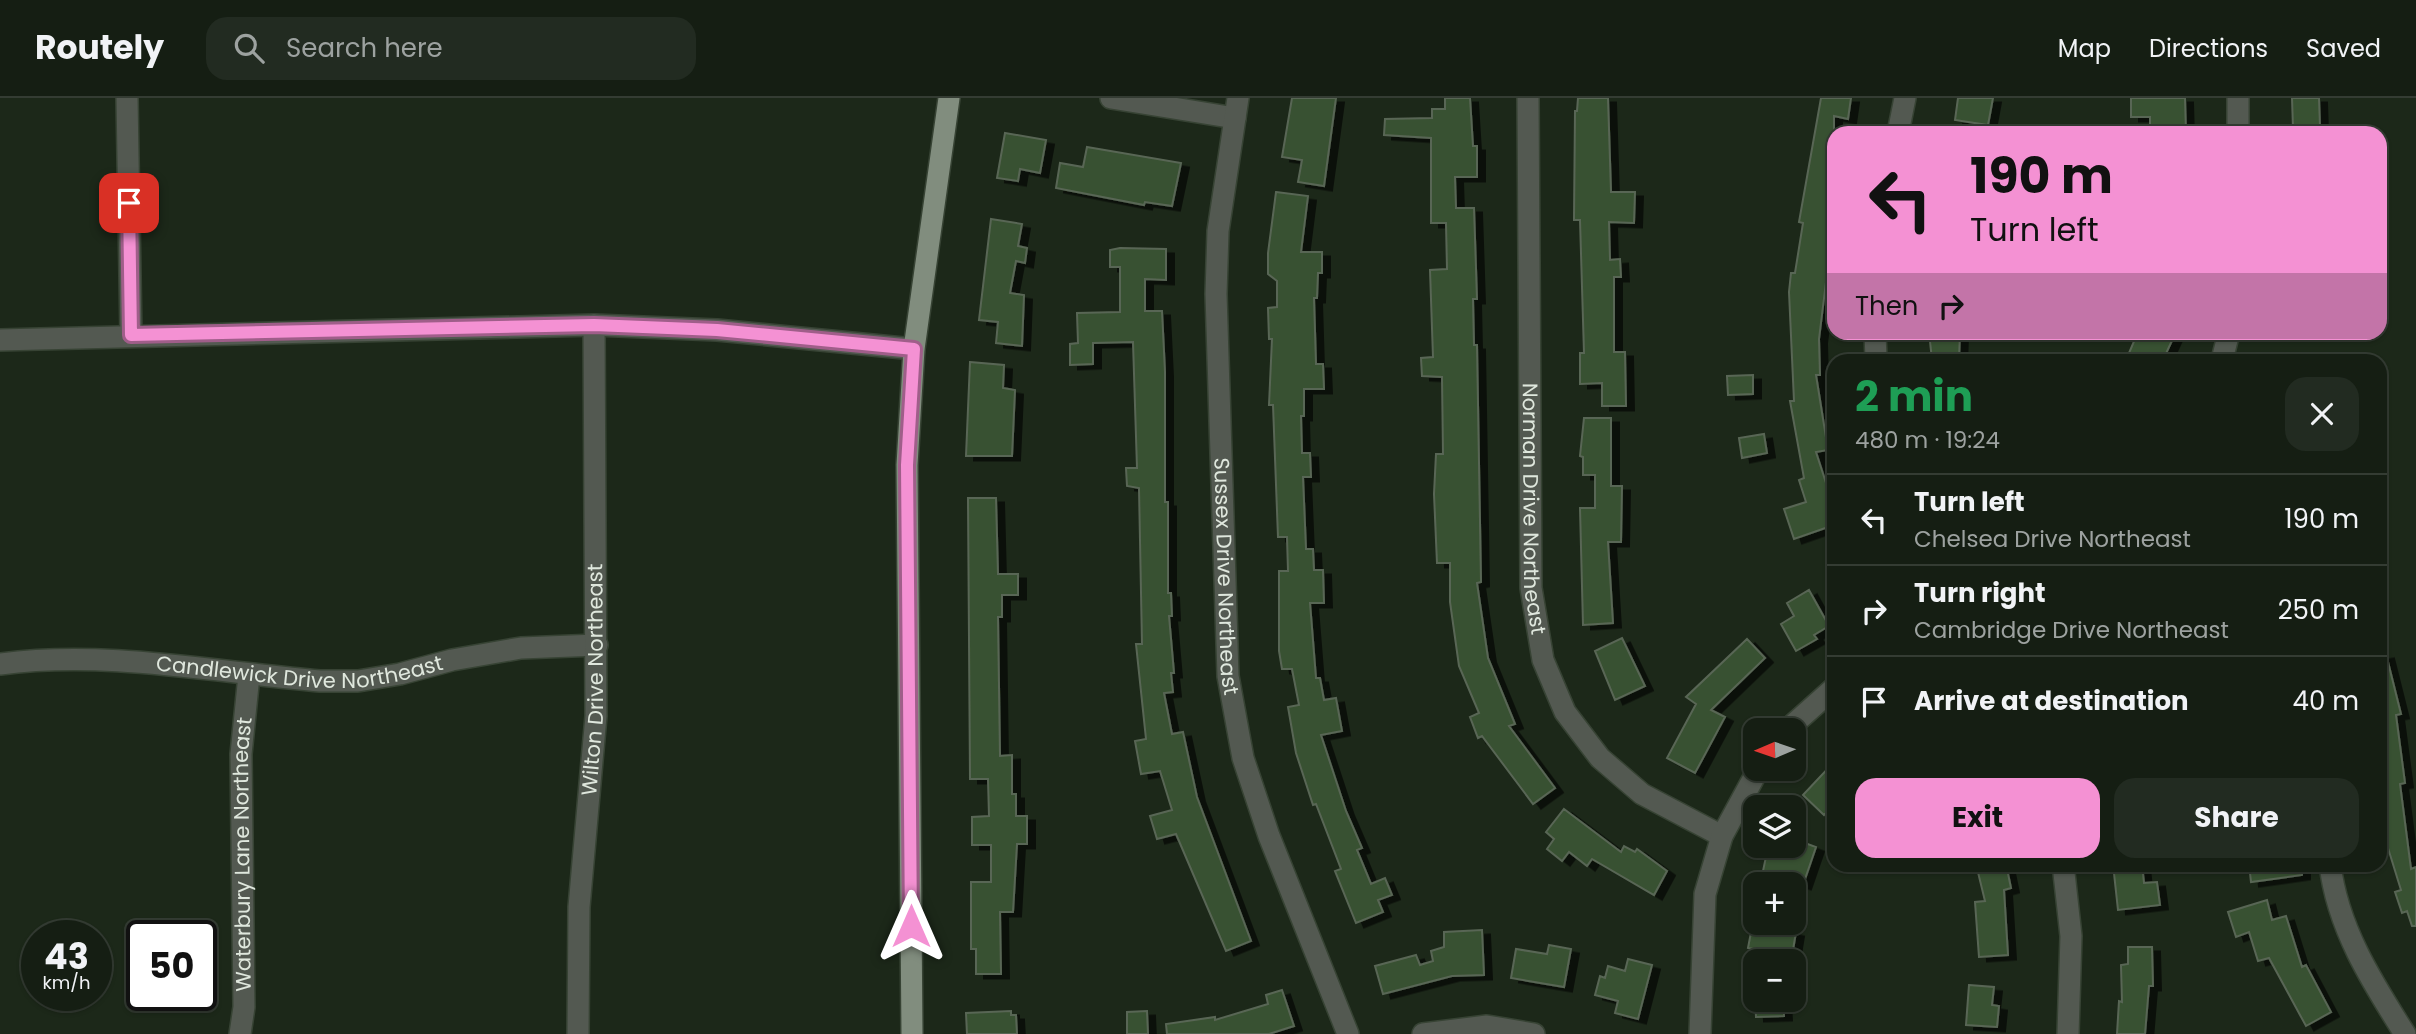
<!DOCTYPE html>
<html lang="en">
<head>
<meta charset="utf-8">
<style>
  body { margin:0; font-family:Poppins,sans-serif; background:#222b21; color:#f1f3f6; height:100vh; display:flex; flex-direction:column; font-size:26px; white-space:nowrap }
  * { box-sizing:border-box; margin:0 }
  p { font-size:23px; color:#9da2a0 }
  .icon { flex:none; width:38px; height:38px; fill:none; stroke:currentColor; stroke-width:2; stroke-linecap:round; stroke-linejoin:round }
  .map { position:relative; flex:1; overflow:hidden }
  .drawer { position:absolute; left:1827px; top:256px; width:560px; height:518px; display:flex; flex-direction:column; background:#151e13; border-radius:21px; box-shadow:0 2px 5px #0004,0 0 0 2px #343c33 }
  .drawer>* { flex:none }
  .guide { position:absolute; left:1827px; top:28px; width:560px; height:214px; border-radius:21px; box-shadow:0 2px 5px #0004,0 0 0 2px #343c33; background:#f491d3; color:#111; overflow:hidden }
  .needle { width:46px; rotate:268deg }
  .controls { position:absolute; left:1743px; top:620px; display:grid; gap:14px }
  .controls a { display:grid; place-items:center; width:63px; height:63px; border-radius:14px; background:#151e13; box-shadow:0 2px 5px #0004,0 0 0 2px #343c33; font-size:35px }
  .speed { position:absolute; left:21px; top:822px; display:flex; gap:14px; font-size:35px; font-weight:700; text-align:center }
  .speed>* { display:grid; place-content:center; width:91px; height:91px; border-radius:50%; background:#151e13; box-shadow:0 2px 5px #0004,0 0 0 2px #343c33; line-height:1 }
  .speed small { font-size:18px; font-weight:400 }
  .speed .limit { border:4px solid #111; border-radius:10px; background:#fff; color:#111 }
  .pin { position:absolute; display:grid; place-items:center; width:60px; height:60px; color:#fff; margin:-30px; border-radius:14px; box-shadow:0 4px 10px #0006 }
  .me { position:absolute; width:77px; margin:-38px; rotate:0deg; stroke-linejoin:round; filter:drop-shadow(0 0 5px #0008) }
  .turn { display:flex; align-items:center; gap:24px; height:147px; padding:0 28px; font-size:32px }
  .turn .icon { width:91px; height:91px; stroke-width:2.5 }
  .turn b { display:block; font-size:49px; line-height:60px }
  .then { display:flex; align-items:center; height:66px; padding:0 28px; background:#0003; gap:14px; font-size:26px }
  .round { display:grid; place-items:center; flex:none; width:74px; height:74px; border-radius:21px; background:#222b21 }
  .headline { display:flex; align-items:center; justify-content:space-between; height:119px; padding:0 28px }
  h1 { font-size:42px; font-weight:700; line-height:52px; color:#1e9e55 }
  .primary-button { display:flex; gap:14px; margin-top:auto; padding:14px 28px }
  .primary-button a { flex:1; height:80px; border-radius:21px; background:#f491d3; color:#111; font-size:28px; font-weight:700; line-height:80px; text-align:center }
  .primary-button a+a { background:#222b21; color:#f1f3f6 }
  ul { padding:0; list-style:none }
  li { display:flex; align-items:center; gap:21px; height:91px; padding:0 28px; border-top:2px solid #343c33 }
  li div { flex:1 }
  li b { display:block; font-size:26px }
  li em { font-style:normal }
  header { display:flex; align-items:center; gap:42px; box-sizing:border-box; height:98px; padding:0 35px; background:#151e13; border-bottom:2px solid #343c33 }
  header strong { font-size:33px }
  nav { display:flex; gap:38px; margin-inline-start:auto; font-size:24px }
  .search { width:490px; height:63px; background:#222b21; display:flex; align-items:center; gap:18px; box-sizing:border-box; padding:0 24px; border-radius:21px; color:#9da2a0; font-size:26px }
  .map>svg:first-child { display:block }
</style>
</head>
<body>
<header>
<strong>Routely</strong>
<div class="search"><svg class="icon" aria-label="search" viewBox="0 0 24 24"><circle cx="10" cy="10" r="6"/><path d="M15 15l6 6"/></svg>Search here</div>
<nav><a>Map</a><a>Directions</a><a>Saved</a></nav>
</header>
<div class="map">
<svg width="2416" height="936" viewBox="0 0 2416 936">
  <defs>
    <filter id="shadow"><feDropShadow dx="8" dy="4.5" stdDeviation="0" flood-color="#0009"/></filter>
  </defs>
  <rect width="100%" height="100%" fill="#1c2819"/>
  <!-- building -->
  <path fill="#385131" stroke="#596655" stroke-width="2" filter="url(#shadow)" d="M1292 0H1336L1324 88 1298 84 1302 62 1282 59Z
    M1445 0H1470L1473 48H1477V79H1455L1456 110H1474L1477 201H1473L1474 247H1477L1481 484 1477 485 1488 560 1515 626 1509 628 1555 690 1533 706 1482 638 1478 640 1470 619 1479 615 1459 568 1450 504V465H1437L1434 396 1436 356H1443L1442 279 1422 278 1421 260 1433 259 1430 172 1447 171 1446 125H1431V40L1384 37 1385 21 1432 20V11H1445Z
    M1578 0H1608L1611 94H1635L1634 125 1609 124 1610 162 1620 161 1621 179H1614V254H1625L1626 308H1602V285L1580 286V255H1584L1580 122H1574L1575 13H1577Z
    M1821 0H1851L1848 21 1834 18V119L1819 241 1820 277H1816L1828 352 1816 354 1828 391 1834 394V427L1794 441 1784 411 1806 404 1799 382 1804 380 1790 303H1794L1789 194 1791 175H1795L1803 125 1799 124Z
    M1958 0H1993L1988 27 1955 22Z
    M2131 0H2185L2186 35H2150V19H2131Z
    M2292 0H2319L2320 29 2293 30Z
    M1005 35 1046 42 1040 75 1020 71 1018 83 997 80Z
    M1087 49 1181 65 1172 108 1145 104 1144 107 1056 90 1060 65 1083 69Z
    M1276 94 1308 98 1301 154H1322V175H1318L1317 200H1314L1316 266H1323L1324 291H1304V318H1301L1302 355H1310L1311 379H1303L1306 451H1313L1314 472H1323L1324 505H1310L1316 580H1320L1324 602 1336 600 1342 633 1321 637 1346 713 1362 750 1357 752 1371 786 1385 780 1392 797 1378 802 1383 814 1356 825 1335 773 1341 771 1316 706 1313 707 1296 655 1288 609 1299 607 1292 571H1282L1279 553V473H1288L1287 439H1278L1273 307H1269L1272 241H1269L1268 210 1277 209V183L1268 176V155Z
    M991 121 1022 126 1018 148 1027 150 1025 165 1016 163 1010 195 1024 197 1022 248 996 245 998 224 979 222Z
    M1120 150 1166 151V182L1145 181V213H1162L1165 274V404H1168V495H1171L1172 518H1169L1174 575H1171L1173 594 1164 595 1172 636 1183 634 1197 699 1251 843 1226 853 1176 736 1157 741 1150 718 1172 712 1160 673 1141 676 1135 643 1146 641 1136 546H1142L1139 390 1127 388 1126 370H1137L1133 244 1093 245V266L1070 267V246L1078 245 1077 215 1120 214V169H1110V152Z
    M1929 234H1960L1959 262H1932Z
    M2138 234H2176L2163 262H2126Z
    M970 264 1004 267 1003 290 1015 292 1012 358H966Z
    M1753 277V296L1728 297 1727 278Z
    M1584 320H1611V388H1622L1621 444H1608L1613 525 1583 527 1580 410H1595V377H1583V359L1580 358Z
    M1764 336 1767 355 1742 360 1739 340Z
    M968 400H996L998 476H1018V497H1002V519H998L1000 658 1012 657V696H1016V718H1027V746H1017L1013 814H1000L1001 876H976V851H971V784H991V747H972V719L989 718 988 681H970Z
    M1809 492 1829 528 1814 537 1817 541 1796 553 1781 526 1794 518 1787 505Z
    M1622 540 1645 588 1615 602 1595 553Z
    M1747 541 1765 560 1711 612 1725 619 1695 675 1667 660 1696 606 1686 599Z
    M2386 556 2401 616 2396 617 2405 685 2400 686 2411 771 2416 769V828H2412L2407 813 2402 815 2395 794 2401 792 2388 750 2380 751V557Z
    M1834 664V707L1824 717 1803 697Z
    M1564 711 1621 754 1624 748 1635 754 1637 751 1667 773 1654 797 1592 761 1587 768 1569 754 1562 763 1547 751 1554 741 1546 734Z
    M1794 741 1816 749 1803 787 1763 773 1767 754 1786 758Z
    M1976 766H2006L2011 790 2004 792 2008 857 1979 859 1975 804 1985 803Z
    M2113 766H2142L2144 785 2157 784 2160 807 2118 812Z
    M2249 766H2302V777L2251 784Z
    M2267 802 2272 822 2286 818 2302 869 2306 867 2331 914 2306 928 2269 860 2258 863 2249 834 2236 839 2228 814Z
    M1753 824H1784L1782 831 1796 834 1792 858 1748 850Z
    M1482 832 1484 877 1452 878 1383 896 1375 868 1416 857 1420 867 1433 863 1431 853 1444 849V834Z
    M1549 847 1571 851 1564 889 1511 880 1516 851 1547 856Z
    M2128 849H2152L2153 888H2149L2145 936H2117L2119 903 2122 904 2121 867 2128 866Z
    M1628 861 1652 867 1638 921 1615 915 1618 903 1595 897 1600 878 1605 880 1608 868 1625 873Z
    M1969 887 1994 889 1992 907 1999 908 1997 929 1966 927Z
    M1282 892 1294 928 1269 936H1167L1166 926 1215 919V922L1268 906 1266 897Z
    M1755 901H1783L1784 918 1756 919Z
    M1011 913V917H1016L1017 936H967L966 915Z
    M1147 913 1148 936H1127V914Z"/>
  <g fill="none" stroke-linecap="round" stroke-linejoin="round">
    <defs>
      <g id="minor">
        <path d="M127 0 131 237"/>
        <path d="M1111 0 1235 20"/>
        <path id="s1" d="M1238 0 1218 133 1216 196 1228 578 1243 660 1269 738 1348 936"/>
        <path id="s2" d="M1528 0 1531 490 1543 562 1565 614 1600 660 1642 696 1722 738"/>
        <path d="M1898 35 1905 0"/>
        <path d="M2238 35V0"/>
        <path d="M1875 234 1876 262"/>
        <path d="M0 242 594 227 717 232 914 251"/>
        <path d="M2222 262 2229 234"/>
        <path id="s3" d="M0 566C106 552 214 574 320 583H358L400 576 452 562 521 550 597 547"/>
        <path d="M1787 632 1834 590"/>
        <path d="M2063 766 2071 838 2068 936"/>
        <path d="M2330 766C2337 829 2372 884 2405 936"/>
        <path id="s4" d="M240 936 244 909 241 656 249 577"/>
        <path id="s5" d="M578 936 579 809 596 618 594 227"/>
        <path d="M1423 936 1487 928 1534 936"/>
        <path d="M1700 936 1705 796 1722 738 1759 670"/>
      </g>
      <path id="major" d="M912 936 907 367 914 251 949 0"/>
    </defs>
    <!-- minor casing -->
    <use href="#minor" stroke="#374334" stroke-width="24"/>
    <!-- major casing -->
    <use href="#major" stroke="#374334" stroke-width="24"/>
    <!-- minor -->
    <use href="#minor" stroke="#535951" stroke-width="21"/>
    <!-- major -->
    <use href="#major" stroke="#818d7e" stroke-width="21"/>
  </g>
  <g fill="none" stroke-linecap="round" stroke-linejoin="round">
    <defs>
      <path id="route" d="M129 105 131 237 594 227 717 232 914 251 907 367 911 828"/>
    </defs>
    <!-- route casing -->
    <use href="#route" stroke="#9f5e89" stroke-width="18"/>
    <!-- route -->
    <use href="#route" stroke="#f491d3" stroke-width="12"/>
  </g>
  <g text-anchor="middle" stroke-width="7" stroke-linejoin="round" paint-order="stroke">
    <!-- street labels -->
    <g font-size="21" fill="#dfe7dd" stroke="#131e10">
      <text dy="7" stroke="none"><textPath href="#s2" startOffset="411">Norman Drive Northeast</textPath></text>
      <text dy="7" stroke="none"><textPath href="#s1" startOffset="480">Sussex Drive Northeast</textPath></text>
      <text dy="7" stroke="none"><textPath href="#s3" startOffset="301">Candlewick Drive Northeast</textPath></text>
      <text dy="7" stroke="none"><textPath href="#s5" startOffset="355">Wilton Drive Northeast</textPath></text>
      <text dy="7" stroke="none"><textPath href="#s4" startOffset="180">Waterbury Lane Northeast</textPath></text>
    </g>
  </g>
</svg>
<div class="controls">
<a><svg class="needle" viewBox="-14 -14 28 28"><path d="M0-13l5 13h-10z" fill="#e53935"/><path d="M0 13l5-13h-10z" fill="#9da2a0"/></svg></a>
<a><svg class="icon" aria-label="layers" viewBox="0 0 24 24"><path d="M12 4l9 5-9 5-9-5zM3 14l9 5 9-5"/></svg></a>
<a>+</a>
<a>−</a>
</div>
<div class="speed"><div>43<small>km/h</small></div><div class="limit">50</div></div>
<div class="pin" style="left:129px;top:105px;background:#d93025"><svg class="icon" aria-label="arrive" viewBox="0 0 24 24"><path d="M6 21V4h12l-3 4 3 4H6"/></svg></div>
<svg class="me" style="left:911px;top:828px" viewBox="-20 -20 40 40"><path d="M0-17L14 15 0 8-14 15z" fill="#f491d3" stroke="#fff" stroke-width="4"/></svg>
<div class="guide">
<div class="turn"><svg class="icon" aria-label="left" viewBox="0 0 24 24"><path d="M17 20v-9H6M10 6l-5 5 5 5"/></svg><div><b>190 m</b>Turn left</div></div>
<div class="then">Then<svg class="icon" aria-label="right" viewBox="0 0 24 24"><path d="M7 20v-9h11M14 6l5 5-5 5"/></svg></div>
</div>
<section class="drawer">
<div class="headline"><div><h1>2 min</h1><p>480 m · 19:24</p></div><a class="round"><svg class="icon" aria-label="close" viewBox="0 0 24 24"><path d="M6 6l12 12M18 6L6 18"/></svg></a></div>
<ul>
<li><svg class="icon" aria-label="left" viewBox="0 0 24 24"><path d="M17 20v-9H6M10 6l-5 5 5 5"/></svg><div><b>Turn left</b><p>Chelsea Drive Northeast</p></div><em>190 m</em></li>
<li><svg class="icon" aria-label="right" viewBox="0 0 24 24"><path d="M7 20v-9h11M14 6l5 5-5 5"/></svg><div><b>Turn right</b><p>Cambridge Drive Northeast</p></div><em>250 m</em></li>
<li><svg class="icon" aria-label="arrive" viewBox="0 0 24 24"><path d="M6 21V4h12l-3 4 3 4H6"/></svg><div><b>Arrive at destination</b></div><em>40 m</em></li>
</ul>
<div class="primary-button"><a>Exit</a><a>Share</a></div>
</section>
</div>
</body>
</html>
